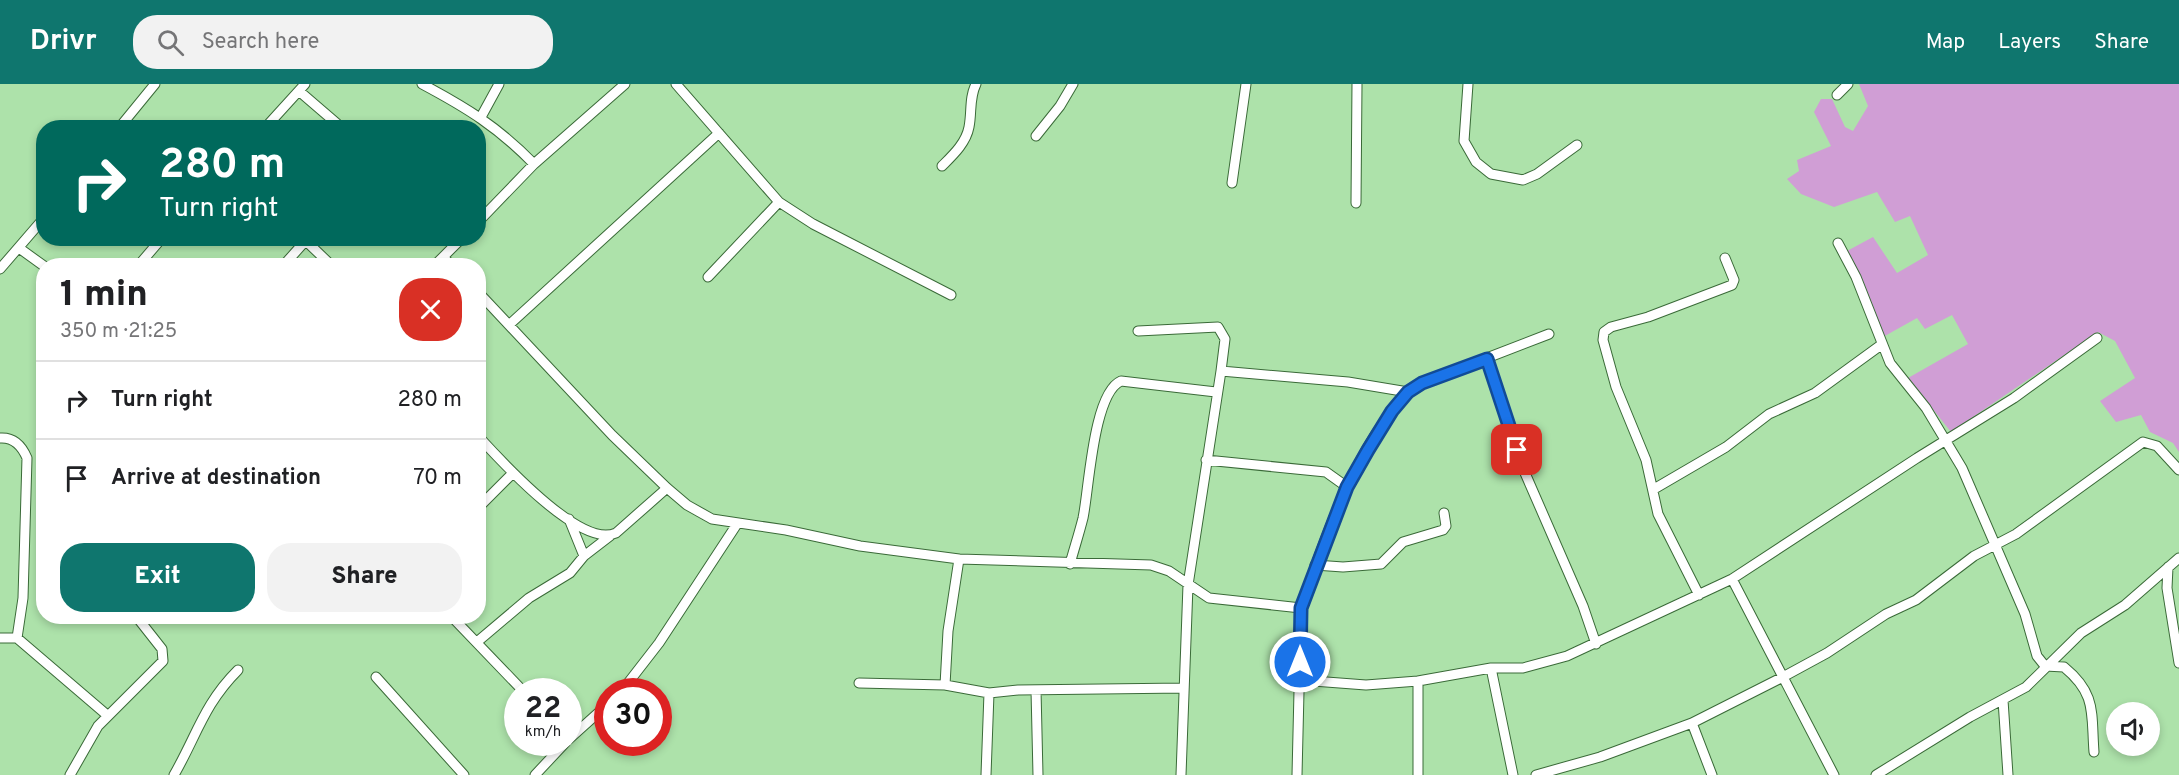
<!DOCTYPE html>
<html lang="en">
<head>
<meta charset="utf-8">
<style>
  body { margin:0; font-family:Overpass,sans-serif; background:#f2f2f2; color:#202124; height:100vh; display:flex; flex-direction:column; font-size:22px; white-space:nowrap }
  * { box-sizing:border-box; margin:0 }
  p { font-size:20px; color:#757577 }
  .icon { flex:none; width:33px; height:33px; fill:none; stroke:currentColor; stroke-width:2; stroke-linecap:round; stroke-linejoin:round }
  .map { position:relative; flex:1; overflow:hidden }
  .sheet { position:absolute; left:36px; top:174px; width:450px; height:366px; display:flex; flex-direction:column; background:#fff; border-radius:24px; box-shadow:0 3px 9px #0003 }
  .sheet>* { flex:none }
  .top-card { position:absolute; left:36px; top:36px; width:450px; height:126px; border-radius:24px; box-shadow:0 3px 9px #0003; background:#00695c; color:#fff; overflow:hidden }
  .tools { position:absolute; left:2106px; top:618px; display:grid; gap:12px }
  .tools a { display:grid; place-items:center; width:54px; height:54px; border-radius:50%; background:#fff; box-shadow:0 3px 9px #0003; font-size:30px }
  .speed { position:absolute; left:504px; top:594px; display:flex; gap:12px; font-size:30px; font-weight:700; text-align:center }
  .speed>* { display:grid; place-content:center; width:78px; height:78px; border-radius:50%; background:#fff; box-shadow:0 3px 9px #0003; line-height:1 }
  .speed small { font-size:15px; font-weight:400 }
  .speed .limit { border:9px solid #d22; background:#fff; color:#111 }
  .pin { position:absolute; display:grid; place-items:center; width:51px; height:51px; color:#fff; margin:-26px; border-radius:12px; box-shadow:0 3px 9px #0006 }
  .me { position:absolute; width:66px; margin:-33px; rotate:0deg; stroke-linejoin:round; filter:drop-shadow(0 0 4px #0008) }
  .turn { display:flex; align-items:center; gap:21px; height:126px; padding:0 24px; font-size:27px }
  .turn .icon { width:78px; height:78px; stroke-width:2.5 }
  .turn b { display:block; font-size:42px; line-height:51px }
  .round { display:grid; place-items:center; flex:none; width:63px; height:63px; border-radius:24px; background:#f2f2f2 }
  .head { display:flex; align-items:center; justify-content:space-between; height:102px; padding:0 24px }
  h1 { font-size:36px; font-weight:800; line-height:45px }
  .cta { display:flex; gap:12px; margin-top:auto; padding:12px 24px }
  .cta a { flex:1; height:69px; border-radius:24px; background:#0f766e; color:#fff; font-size:24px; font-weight:800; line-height:69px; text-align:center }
  .cta a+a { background:#f2f2f2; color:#202124 }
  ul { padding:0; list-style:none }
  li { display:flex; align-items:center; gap:18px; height:78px; padding:0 24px; border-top:2px solid #e0e0e0 }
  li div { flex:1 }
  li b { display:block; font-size:22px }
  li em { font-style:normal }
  header { display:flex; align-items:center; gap:36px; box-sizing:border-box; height:84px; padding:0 30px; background:#0f766e; color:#fff }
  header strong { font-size:28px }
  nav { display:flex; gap:33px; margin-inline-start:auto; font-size:21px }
  .search { width:420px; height:54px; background:#f2f2f2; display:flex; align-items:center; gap:15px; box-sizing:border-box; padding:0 21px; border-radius:24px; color:#757577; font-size:22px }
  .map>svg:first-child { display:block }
</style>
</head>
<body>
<header>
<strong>Drivr</strong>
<div class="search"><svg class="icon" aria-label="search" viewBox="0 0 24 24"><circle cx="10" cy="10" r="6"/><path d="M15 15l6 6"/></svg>Search here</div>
<nav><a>Map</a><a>Layers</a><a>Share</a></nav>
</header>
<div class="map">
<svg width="2179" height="691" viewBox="0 0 2179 691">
  <rect width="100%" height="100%" fill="#ade2aa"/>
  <!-- green -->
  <path fill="#d09ed5" d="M1859 0H2179V368L2173 359 2150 348 2141 331 2116 338 2100 317 2135 294 2115 257 2098 248 1951 348 1908 294 1968 260 1952 231 1925 245 1917 234 1883 253 1862 197 1847 167 1873 153 1897 189 1928 171 1910 132 1895 138 1877 108 1834 123 1801 110 1787 95 1799 87 1797 76 1831 62 1814 28 1821 15H1832L1845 43 1853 47 1868 22Z"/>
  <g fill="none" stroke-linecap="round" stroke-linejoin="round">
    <defs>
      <path id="minor" d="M422 0C467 24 498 43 534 80L478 138
        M676 0 779 118 813 140 951 211
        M1468 0 1464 57 1476 78 1491 90 1523 96 1537 90 1577 61
        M299 7 342 44
        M1837 11 1848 0
        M481 33 499 0
        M119 44 155 0
        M265 44 305 0
        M1036 52 1060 22 1073 0
        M534 80 625 0
        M942 82C953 71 966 59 969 43 972 28 969 14 976 0
        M1232 99 1246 0
        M1356 119 1357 0
        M306 157 332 182
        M1838 159 1856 193 1890 279 1926 324 1962 384 2025 530 2037 572 2045 582 2064 583C2097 610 2091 629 2094 668
        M19 164 44 182
        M443 173 452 182
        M138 182 162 154
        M283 182 308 154
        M434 182 462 154
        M0 185 44 134
        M708 193 779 118
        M478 208 612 351 667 404 687 421 712 435 786 446 860 462 959 475 1151 481 1169 487 1209 514 1301 524 1297 691
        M510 240 719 49
        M1138 247 1218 243 1225 255 1221 287
        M1487 275 1525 389 1583 522 1596 560
        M478 352C501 377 581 465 616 449L667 404
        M0 354C14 353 22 362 27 374L23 514 17 554
        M1206 376 1326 388 1347 403
        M1654 405 1726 363 1769 330 1815 309 1881 261
        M478 424 513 389
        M569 435 584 472
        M1070 480C1074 465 1079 450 1083 434 1089 406 1093 309 1121 297L1216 308
        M1315 481 1343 483 1381 480 1403 458 1443 446 1446 442 1444 429
        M2168 483 2167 504 2179 579
        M1732 495 1917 374 2014 314 2097 254
        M1699 511 1658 430 1646 376 1616 303 1603 256 1604 248 1611 243 1648 233 1732 201 1734 196 1725 174
        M1301 524C1323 458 1364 337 1422 299L1549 250
        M451 532 524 608
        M0 554H17L107 631
        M477 558 529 514 570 489 584 472 610 452
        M1491 584H1523L1567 572 1732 495 1834 691
        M376 593 464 691
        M1300 596 1366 601 1418 597
        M859 599 945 601 989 609 986 691
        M945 601 948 547 959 475
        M1036 606 1038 691
        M621 608 659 559 737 440
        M989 609 1018 606 1184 604
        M2003 616 2008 691
        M1692 639 1781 594 1827 569 1886 530 1916 516 1974 472 2016 450 2143 358 2157 362 2179 386
        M568 656 608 620
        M70 691 98 642 163 577 162 565 136 532
        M174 691C197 651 204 620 238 586
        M535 691 566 658
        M1181 691 1188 501 1221 287 1348 298 1408 308
        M1418 691V597L1491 584 1513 691
        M1536 691 1600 673 1692 639 1712 691
        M1876 691 1970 633 2026 603 2081 549 2125 521 2179 474"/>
    </defs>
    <!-- minor casing -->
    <use href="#minor" stroke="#3a6a38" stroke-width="11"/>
    <!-- minor -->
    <use href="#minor" stroke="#fff" stroke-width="9"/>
  </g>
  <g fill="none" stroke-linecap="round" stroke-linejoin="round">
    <defs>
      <path id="route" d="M1300 578 1301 524 1347 403 1368 366 1392 327 1408 308 1422 299 1487 275 1517 366"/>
    </defs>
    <!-- route casing -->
    <use href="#route" stroke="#114b97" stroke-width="15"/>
    <!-- route -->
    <use href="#route" stroke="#1a73e8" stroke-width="10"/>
  </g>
</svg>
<div class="tools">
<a><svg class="icon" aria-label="sound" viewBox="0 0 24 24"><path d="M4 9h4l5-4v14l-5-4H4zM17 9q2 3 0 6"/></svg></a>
</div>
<div class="speed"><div>22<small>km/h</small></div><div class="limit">30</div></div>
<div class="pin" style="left:1517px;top:366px;background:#d93025"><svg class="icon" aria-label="arrive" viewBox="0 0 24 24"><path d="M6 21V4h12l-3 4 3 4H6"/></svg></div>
<svg class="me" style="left:1300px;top:578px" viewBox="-20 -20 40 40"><circle r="17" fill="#1a73e8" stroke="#fff" stroke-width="3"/><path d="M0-11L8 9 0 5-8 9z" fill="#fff"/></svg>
<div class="top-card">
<div class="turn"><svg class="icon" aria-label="right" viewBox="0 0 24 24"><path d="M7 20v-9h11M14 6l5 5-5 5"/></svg><div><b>280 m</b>Turn right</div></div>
</div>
<section class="sheet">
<div class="head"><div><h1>1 min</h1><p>350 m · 21:25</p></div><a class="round" style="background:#d93025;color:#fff"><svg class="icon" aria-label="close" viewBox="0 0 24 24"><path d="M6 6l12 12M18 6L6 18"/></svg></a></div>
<ul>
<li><svg class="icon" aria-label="right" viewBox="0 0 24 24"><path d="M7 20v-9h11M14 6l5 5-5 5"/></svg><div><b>Turn right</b></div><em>280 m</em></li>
<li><svg class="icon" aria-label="arrive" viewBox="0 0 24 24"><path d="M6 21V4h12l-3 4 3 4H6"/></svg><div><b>Arrive at destination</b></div><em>70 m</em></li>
</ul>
<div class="cta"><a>Exit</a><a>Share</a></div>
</section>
</div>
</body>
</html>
